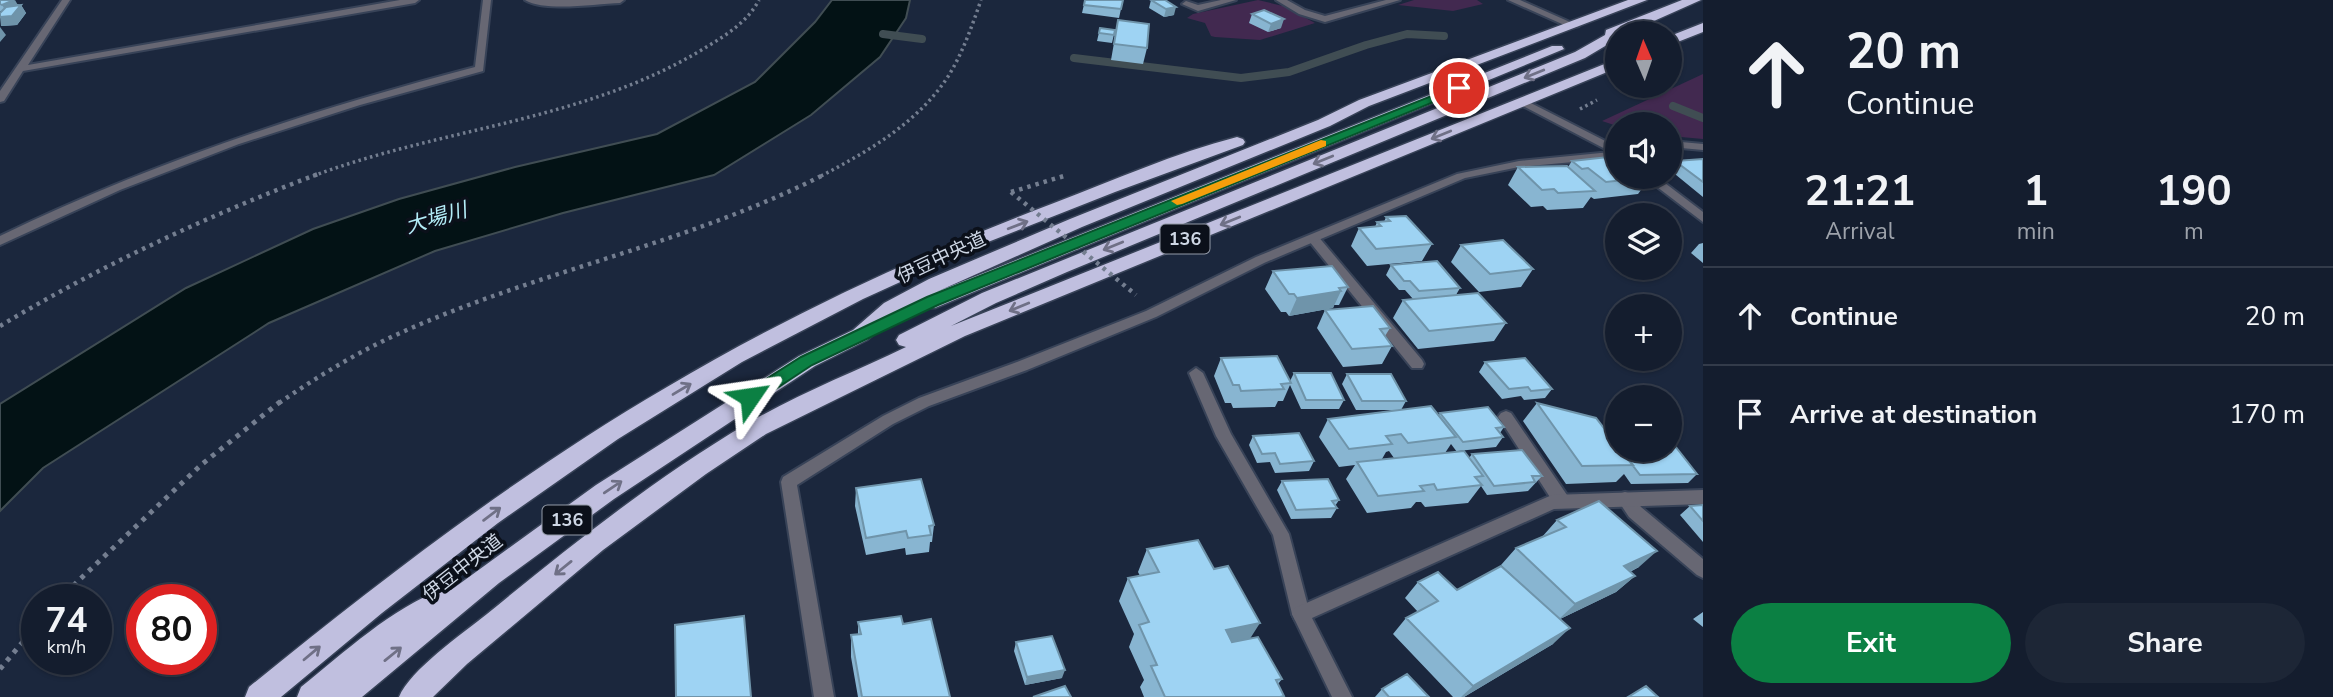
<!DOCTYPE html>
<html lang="en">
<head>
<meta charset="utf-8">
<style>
  body { margin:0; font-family:"Nunito Sans","Noto Sans JP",sans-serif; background:#1d2636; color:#f1f3f6; height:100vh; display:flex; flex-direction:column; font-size:26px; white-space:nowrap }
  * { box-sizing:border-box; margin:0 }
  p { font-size:23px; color:#9da2aa }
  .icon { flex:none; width:38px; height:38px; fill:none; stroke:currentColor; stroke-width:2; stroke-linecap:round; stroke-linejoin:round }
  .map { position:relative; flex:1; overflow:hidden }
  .sheet { display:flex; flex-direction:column; background:#141d2e; width:630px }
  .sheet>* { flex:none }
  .top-card { background:#141d2e; color:#f1f3f6; overflow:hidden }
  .needle { width:46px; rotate:358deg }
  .tools { position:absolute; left:1605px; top:21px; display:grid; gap:14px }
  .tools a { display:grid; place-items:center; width:77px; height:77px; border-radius:50%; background:#141d2e; box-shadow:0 2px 5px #0004,0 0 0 2px #333b4a; font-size:35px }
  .speed { position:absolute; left:21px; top:584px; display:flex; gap:14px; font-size:35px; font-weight:700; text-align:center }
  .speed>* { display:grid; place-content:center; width:91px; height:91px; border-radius:50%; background:#141d2e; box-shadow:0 2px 5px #0004,0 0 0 2px #333b4a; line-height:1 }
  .speed small { font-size:18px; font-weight:400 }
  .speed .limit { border:10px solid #d22; background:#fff; color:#111 }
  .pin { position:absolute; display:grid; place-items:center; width:60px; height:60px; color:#fff; margin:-30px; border:4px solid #fff; border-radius:50%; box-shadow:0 2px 7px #0007 }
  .me { position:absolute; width:77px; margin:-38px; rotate:58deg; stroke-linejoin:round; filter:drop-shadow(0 0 5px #0008) }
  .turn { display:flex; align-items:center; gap:24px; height:147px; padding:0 28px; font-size:32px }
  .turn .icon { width:91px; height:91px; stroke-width:2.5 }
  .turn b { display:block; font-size:49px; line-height:60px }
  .eta { display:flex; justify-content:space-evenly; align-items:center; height:119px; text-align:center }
  .eta b { font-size:42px; font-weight:700; line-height:49px }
  .cta { display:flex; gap:14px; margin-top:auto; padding:14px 28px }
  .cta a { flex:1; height:80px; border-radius:42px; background:#0b8043; color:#fff; font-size:28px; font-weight:700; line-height:80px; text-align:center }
  .cta a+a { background:#1d2636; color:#f1f3f6 }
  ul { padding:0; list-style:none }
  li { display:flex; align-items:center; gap:21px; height:98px; padding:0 28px; border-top:2px solid #333b4a }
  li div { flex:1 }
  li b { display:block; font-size:26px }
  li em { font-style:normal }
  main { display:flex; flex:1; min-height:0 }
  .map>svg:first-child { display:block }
</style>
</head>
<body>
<main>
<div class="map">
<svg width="1703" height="697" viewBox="0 0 1703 697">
  <rect width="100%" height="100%" fill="#1b273d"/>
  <!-- green -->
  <path fill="#422950" d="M1258 0 1283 6 1315 23 1260 40 1215 37 1211 36 1205 23 1187 18 1193 14Z
    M1414 0H1477L1483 4 1453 11 1398 5Z
    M1703 74V115L1695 118 1703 122V139L1670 136V124L1617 126 1602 121Z"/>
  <!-- water -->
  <path fill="#031215" stroke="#404d53" stroke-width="2" d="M832 0H910L906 18 880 57 811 115 714 175 563 213 435 251 269 323 43 468 0 511V404L186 288 313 229 399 199 515 167 657 134 755 82 815 22Z"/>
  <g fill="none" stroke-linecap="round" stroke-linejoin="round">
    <!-- stream -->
    <path stroke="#404d53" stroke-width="8" d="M883 34 922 39
      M1074 58 1241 78 1289 72 1366 45 1407 34 1444 36
      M1673 106 1703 118"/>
    <defs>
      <path id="lane" d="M525 0H624L620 3C595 4 545 12 525 0Z
        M1221 0H1236L1198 11 1182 4 1186 1 1198 5Z
        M1276 0H1287L1305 10 1325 16 1386 0H1400L1325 22 1299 14Z
        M1508 0H1520L1579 26 1571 28Z
        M1313 234 1317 235 1422 360 1424 364 1422 368H1412L1309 241 1307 238Z
        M1196 368 1203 373 1231 434 1289 534 1310 614 1307 620 1301 622 1295 620 1292 614 1273 535 1216 436 1189 373Z
        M1506 411 1511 413 1567 495 1569 500 1567 505 1561 507 1555 505 1501 421 1498 417 1501 413Z
        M1625 492 1631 494 1641 507 1703 559V578L1697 575 1629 517 1617 499 1619 494Z"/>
      <path id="street" d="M62 0H70L28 65 400 0H419L415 3 23 71 4 101 0 102V91Z
        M483 0H491L483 71 360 105 239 144 120 190 0 245V236C153 162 311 110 475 67Z
        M1523 99 1617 147V158L1519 167 1465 178 1264 263 1156 317 1027 370 929 406 893 424 797 485 834 697H814L781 482 783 477 883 416 919 398 1017 362 1146 311 1256 257 1457 174 1519 161 1611 152 1519 104V100Z
        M1670 141 1703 144V150L1670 147Z
        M1644 177H1657L1703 212V222Z
        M1703 490V504L1554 509 1312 618 1352 697H1332L1292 614 1295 608 1552 495Z"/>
      <path id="highway" d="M1628 0H1647L1369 106 1330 126 1082 227 943 289 936 292 1552 46H1562L1564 49 935 308H921L919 302 898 313 867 340 815 366 614 499 499 583 362 697H297L301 687C346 651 390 609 445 588L451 590 596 485 799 356 853 330 884 303 929 279 1070 219 1318 120 1359 100Z
        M1682 0H1701L1627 33H1617V39L1585 58 1067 272 996 303 951 326 1617 59V68L965 336 766 434 706 474 603 550 467 664 433 697H399C410 670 463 633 487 614 570 546 655 478 748 423 798 394 854 372 906 347L899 345 896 340 899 335 982 293 1575 52 1605 35 1606 30Z
        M1703 23V32L1670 45V36Z
        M1237 137 1243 139 1245 142 1243 145 1115 192 988 242 863 299 742 362 618 439 498 523 382 613 281 697H245L249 687C382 579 518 474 667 387 790 314 920 254 1054 203 1114 180 1175 153 1237 137Z"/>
    </defs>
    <!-- lane casing -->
    <use href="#lane" stroke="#384358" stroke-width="4"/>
    <!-- street casing -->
    <use href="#street" stroke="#384358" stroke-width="4"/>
    <!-- highway casing -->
    <use href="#highway" stroke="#384358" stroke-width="3"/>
    <!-- path-far2 -->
    <path stroke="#747e90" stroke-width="3.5" stroke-dasharray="2.5 3.5" stroke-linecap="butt" d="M1580 109 1597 100
      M313 176C444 127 588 121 708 46 728 34 748 21 759 0
      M821 176C869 151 919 122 949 75 963 52 972 26 981 0"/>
    <!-- path-far1 -->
    <path stroke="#747e90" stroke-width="4.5" stroke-dasharray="3.5 5" stroke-linecap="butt" d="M1011 192 1064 176
      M0 326C102 265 207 216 318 174
      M279 403C317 377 356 353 398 334 536 271 689 244 825 174"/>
    <!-- path -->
    <path stroke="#747e90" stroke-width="5" stroke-dasharray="4.5 6" stroke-linecap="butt" d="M58 600 201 465 281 401
      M0 669 37 625"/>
    <!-- lane -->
    <use href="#lane" fill="#676773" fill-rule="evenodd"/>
    <!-- street -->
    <use href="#street" fill="#676773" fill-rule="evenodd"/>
    <!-- highway -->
    <use href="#highway" fill="#c0bfdf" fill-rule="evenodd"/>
    <!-- path-bridge -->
    <path stroke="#747e90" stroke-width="4.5" stroke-dasharray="3.5 5" stroke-linecap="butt" d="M1011 192 1136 295"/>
  </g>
  <!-- wall -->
  <path fill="#88b5d1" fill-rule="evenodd" d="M0 0 21 5 26 13 17 25 1 26V11H0Z
    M1085 0H1123L1119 18 1082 13Z
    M1151 0H1166H1165L1174 15 1164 17 1149 8Z
    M1252 14 1281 28 1268 32 1249 23Z
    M1118 20 1147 48 1143 64 1111 60Z
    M1100 28 1115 30 1112 43 1097 41Z
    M1703 159V197L1670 170 1675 161Z
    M1572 161 1651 177 1638 194 1594 199 1591 197 1583 208 1547 210 1543 206 1531 207 1508 185 1518 167H1568Z
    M1386 217 1432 244 1422 261 1367 266 1351 246 1359 228 1375 227 1377 222H1384Z
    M1703 243V263L1691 253 1699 244Z
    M1461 245 1533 269 1521 287 1479 292 1451 262Z
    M1391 265 1460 288 1456 295 1506 323 1494 341 1418 349 1393 318 1403 300 1413 299 1405 290H1399L1386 275Z
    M1273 271 1348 287 1339 305H1334L1333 308 1289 316 1286 312H1281L1265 289Z
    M1325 310 1390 328 1385 336 1392 346 1382 364 1343 367 1317 328Z
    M1221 358 1290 381 1294 373 1344 400 1339 409H1301L1290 385 1283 401H1278L1275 407 1233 408 1231 403H1225L1214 376Z
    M1485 362 1552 389 1545 398 1524 400 1521 396 1502 399 1479 372Z
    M1347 374 1406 401 1401 410 1439 415 1440 413 1504 427 1500 433 1503 437 1496 447 1458 451 1469 458 1472 454 1542 476 1528 491 1487 495 1481 486 1468 503 1425 507 1421 502H1416L1411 508 1367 513 1346 479 1355 465 1339 467 1319 437 1328 419 1396 410H1356L1342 384ZM1451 444 1457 452 1445 453ZM1389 451 1394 458 1382 459 1386 452Z
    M1537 403 1614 441 1697 474 1688 483 1631 484 1624 474 1616 482 1566 484 1523 421Z
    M1253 436 1314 461 1309 471 1275 473 1270 462 1257 463 1249 445Z
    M1282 481 1339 500 1335 506 1337 508 1331 518 1291 519 1277 490Z
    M856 488 934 525 932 542H930L929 552 906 555 905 548 866 555 855 506Z
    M1703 505V542L1680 515 1690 506Z
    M1557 520 1639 567 1630 572 1635 576 1616 592 1560 619 1553 644 1464 697H1453L1393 634 1406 618 1418 612 1405 598 1418 582 1457 590 1514 577 1501 565 1516 548 1542 537Z
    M1147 549 1250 639 1282 679 1278 684 1284 696V697H1144L1140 687 1144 680 1129 647 1134 634 1119 601 1128 578 1140 576 1138 572Z
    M1703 612V627L1693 619Z
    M858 622 903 624 950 697H858L851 657V635L858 634Z
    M1016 642 1062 678 1025 685 1014 651Z
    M1382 689 1429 697H1375Z"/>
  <!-- shaded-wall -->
  <path fill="#6f94aa" d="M15 0 19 7 21 5 26 13 17 25 1 26 0 17 7 13 2 5Z
    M1176 7 1174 15 1164 17 1166 9Z
    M1284 19 1281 28 1268 32 1271 24Z
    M0 27 6 35 0 42Z
    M1341 291 1333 308 1289 316 1297 298Z
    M1657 551 1639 567 1606 583 1624 566Z
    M1635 576 1616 592 1558 620 1575 604Z
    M1260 623 1246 645 1213 652 1226 630Z
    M1570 628 1553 644 1464 697H1461L1473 686Z
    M1065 670 1062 678 1025 685 1027 677Z"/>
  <!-- building -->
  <path fill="#9ed3f3" stroke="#6f94aa" stroke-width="2" d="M0 0H14L2 5 0 4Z
    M1085 0H1123L1121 9 1084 5Z
    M1151 0H1165L1176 7 1166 9Z
    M21 5 12 16 0 17V13L6 7Z
    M1264 10 1284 19 1271 24 1252 14Z
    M1118 20 1149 24 1147 48 1114 44Z
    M1100 28 1115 30 1114 35 1099 33Z
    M1617 156V177H1651L1606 182 1588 168 1582 169 1572 161Z
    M1703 159V182L1675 161Z
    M1567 166 1595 191 1558 193 1554 189 1542 190 1518 167Z
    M1406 216 1432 244 1376 249 1359 228 1381 226 1377 222 1390 221 1386 217Z
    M1503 240 1533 269 1490 274 1461 245Z
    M1437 261 1460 288 1419 291 1410 281H1404L1391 265Z
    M1332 266 1348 287 1339 288 1341 291 1297 298 1294 294H1289L1273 271Z
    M1478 293 1506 323 1429 331 1403 300Z
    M1373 306 1390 328 1380 329 1392 346 1352 349 1325 310Z
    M1277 356 1291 383 1281 384 1284 389 1241 391 1239 385H1233L1221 358Z
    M1525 358 1552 389 1531 391 1528 387 1509 389 1485 362Z
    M1294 373H1331L1344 400H1306Z
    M1347 374H1391L1406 401H1362Z
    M1537 403 1596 418 1617 445V450H1621L1633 465 1582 466Z
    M1431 406 1456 437 1408 443 1401 434 1386 436 1392 444 1349 449 1328 419Z
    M1488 407 1504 427 1496 428 1503 437 1463 442 1440 413Z
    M1299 433 1314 461 1280 464 1275 453 1262 454 1253 436Z
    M1670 446H1675L1697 474 1640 475 1621 450H1670Z
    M1522 450 1542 476H1532L1535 482 1494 486 1472 454Z
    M1464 451 1483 476 1475 477 1482 485 1437 490 1434 484 1420 486 1424 491 1378 496 1357 462Z
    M921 479 934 525 929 526 931 535 908 538 906 531 866 538 856 488Z
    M1328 479 1339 500 1332 501 1337 508 1296 510 1282 481Z
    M1599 501 1657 551 1624 566 1635 576 1575 604 1516 548 1566 527 1557 520Z
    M1703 505V521L1690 506Z
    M1198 540 1214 569 1228 566 1260 623 1226 630 1232 642 1258 637 1282 679 1276 680 1284 696 1280 697H1165L1151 666 1157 665 1139 625 1149 622 1128 578 1159 572 1147 549Z
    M1501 566 1570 628 1473 686 1406 618 1438 601 1418 582 1438 572 1457 590Z
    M744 616 751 697H676L675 625Z
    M901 616 903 624 931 619 950 697H862L851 635 861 634 858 622Z
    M1052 636 1065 670 1027 677 1016 642Z
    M1407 674 1429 697H1389L1382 689Z
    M1065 686 1071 697H1033Z
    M1646 686 1658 697H1628Z"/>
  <!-- one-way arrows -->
  <defs><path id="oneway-shaft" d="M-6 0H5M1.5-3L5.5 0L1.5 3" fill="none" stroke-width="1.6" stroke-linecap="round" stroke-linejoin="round" transform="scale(1.75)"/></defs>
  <g stroke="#6f7086">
    <use href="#oneway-shaft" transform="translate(1534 74) rotate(158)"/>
    <use href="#oneway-shaft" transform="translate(1441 135) rotate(158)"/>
    <use href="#oneway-shaft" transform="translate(1323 160) rotate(158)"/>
    <use href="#oneway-shaft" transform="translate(1230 221) rotate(158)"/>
    <use href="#oneway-shaft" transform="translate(1018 225) rotate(-21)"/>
    <use href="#oneway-shaft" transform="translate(1113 246) rotate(158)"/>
    <use href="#oneway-shaft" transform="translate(1019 307) rotate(158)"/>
    <use href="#oneway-shaft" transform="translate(682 389) rotate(-31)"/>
    <use href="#oneway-shaft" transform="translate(613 487) rotate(-34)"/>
    <use href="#oneway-shaft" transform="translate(492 514) rotate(-37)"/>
    <use href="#oneway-shaft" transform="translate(563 568) rotate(141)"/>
    <use href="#oneway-shaft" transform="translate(312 653) rotate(-40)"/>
    <use href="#oneway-shaft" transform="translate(393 654) rotate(-39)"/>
  </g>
  <!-- route -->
  <path fill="#0b8043" stroke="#07532c" stroke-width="2" d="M1459 85 1465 88 1463 90 938 305 812 365 756 402H744L741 397 744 393 801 357 927 297Z"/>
  <!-- slow -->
  <path fill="#f59e0b" d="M1321 140 1326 141V146L1182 204 1177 205 1171 201Z"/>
  <g text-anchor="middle" stroke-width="7" stroke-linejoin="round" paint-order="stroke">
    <!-- shield labels -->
    <g fill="#0b101a" stroke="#949ba8" stroke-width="2">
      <rect x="1160.5" y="224.5" width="49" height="29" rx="5"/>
      <rect x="542.5" y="505.5" width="49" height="29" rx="5"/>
    </g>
    <g font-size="18" font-weight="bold" fill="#ced7e5">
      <text x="1185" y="245">136</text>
      <text x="567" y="526">136</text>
    </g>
    <!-- street labels -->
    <g font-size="19" fill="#ced7e5" stroke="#0b101a">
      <text transform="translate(941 257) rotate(-25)" y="7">伊豆中央道</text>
      <text transform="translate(462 567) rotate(-38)" y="7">伊豆中央道</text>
    </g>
    <!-- water labels -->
    <g font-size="21" font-style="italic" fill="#b3ecf7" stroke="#0b101a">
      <text transform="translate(436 218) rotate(-16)" y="7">大場川</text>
    </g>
  </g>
</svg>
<div class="tools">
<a><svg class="needle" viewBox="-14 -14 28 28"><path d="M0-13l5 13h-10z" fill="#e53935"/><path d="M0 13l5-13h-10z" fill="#9da2aa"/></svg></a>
<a><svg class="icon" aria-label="sound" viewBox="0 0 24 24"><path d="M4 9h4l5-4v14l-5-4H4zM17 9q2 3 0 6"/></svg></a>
<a><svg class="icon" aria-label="layers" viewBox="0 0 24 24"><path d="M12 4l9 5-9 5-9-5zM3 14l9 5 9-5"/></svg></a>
<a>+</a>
<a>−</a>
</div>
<div class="speed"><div>74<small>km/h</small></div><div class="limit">80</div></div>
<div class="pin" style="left:1459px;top:88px;background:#d93025"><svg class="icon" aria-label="arrive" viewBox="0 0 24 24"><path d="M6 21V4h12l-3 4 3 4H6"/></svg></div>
<svg class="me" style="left:750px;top:397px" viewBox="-20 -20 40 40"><path d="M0-17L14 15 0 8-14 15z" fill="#0b8043" stroke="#fff" stroke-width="4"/></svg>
</div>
<section class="sheet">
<div class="top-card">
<div class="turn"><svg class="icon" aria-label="ahead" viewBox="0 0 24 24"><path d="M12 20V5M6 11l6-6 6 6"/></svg><div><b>20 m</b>Continue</div></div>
</div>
<div class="eta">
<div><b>21:21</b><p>Arrival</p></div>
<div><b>1</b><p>min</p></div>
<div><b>190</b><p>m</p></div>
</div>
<ul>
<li><svg class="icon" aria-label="ahead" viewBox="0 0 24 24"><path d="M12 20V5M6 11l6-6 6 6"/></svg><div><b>Continue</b></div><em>20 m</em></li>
<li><svg class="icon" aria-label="arrive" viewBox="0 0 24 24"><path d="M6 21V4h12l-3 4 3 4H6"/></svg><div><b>Arrive at destination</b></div><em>170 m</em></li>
</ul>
<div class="cta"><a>Exit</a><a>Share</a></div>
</section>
</main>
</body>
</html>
